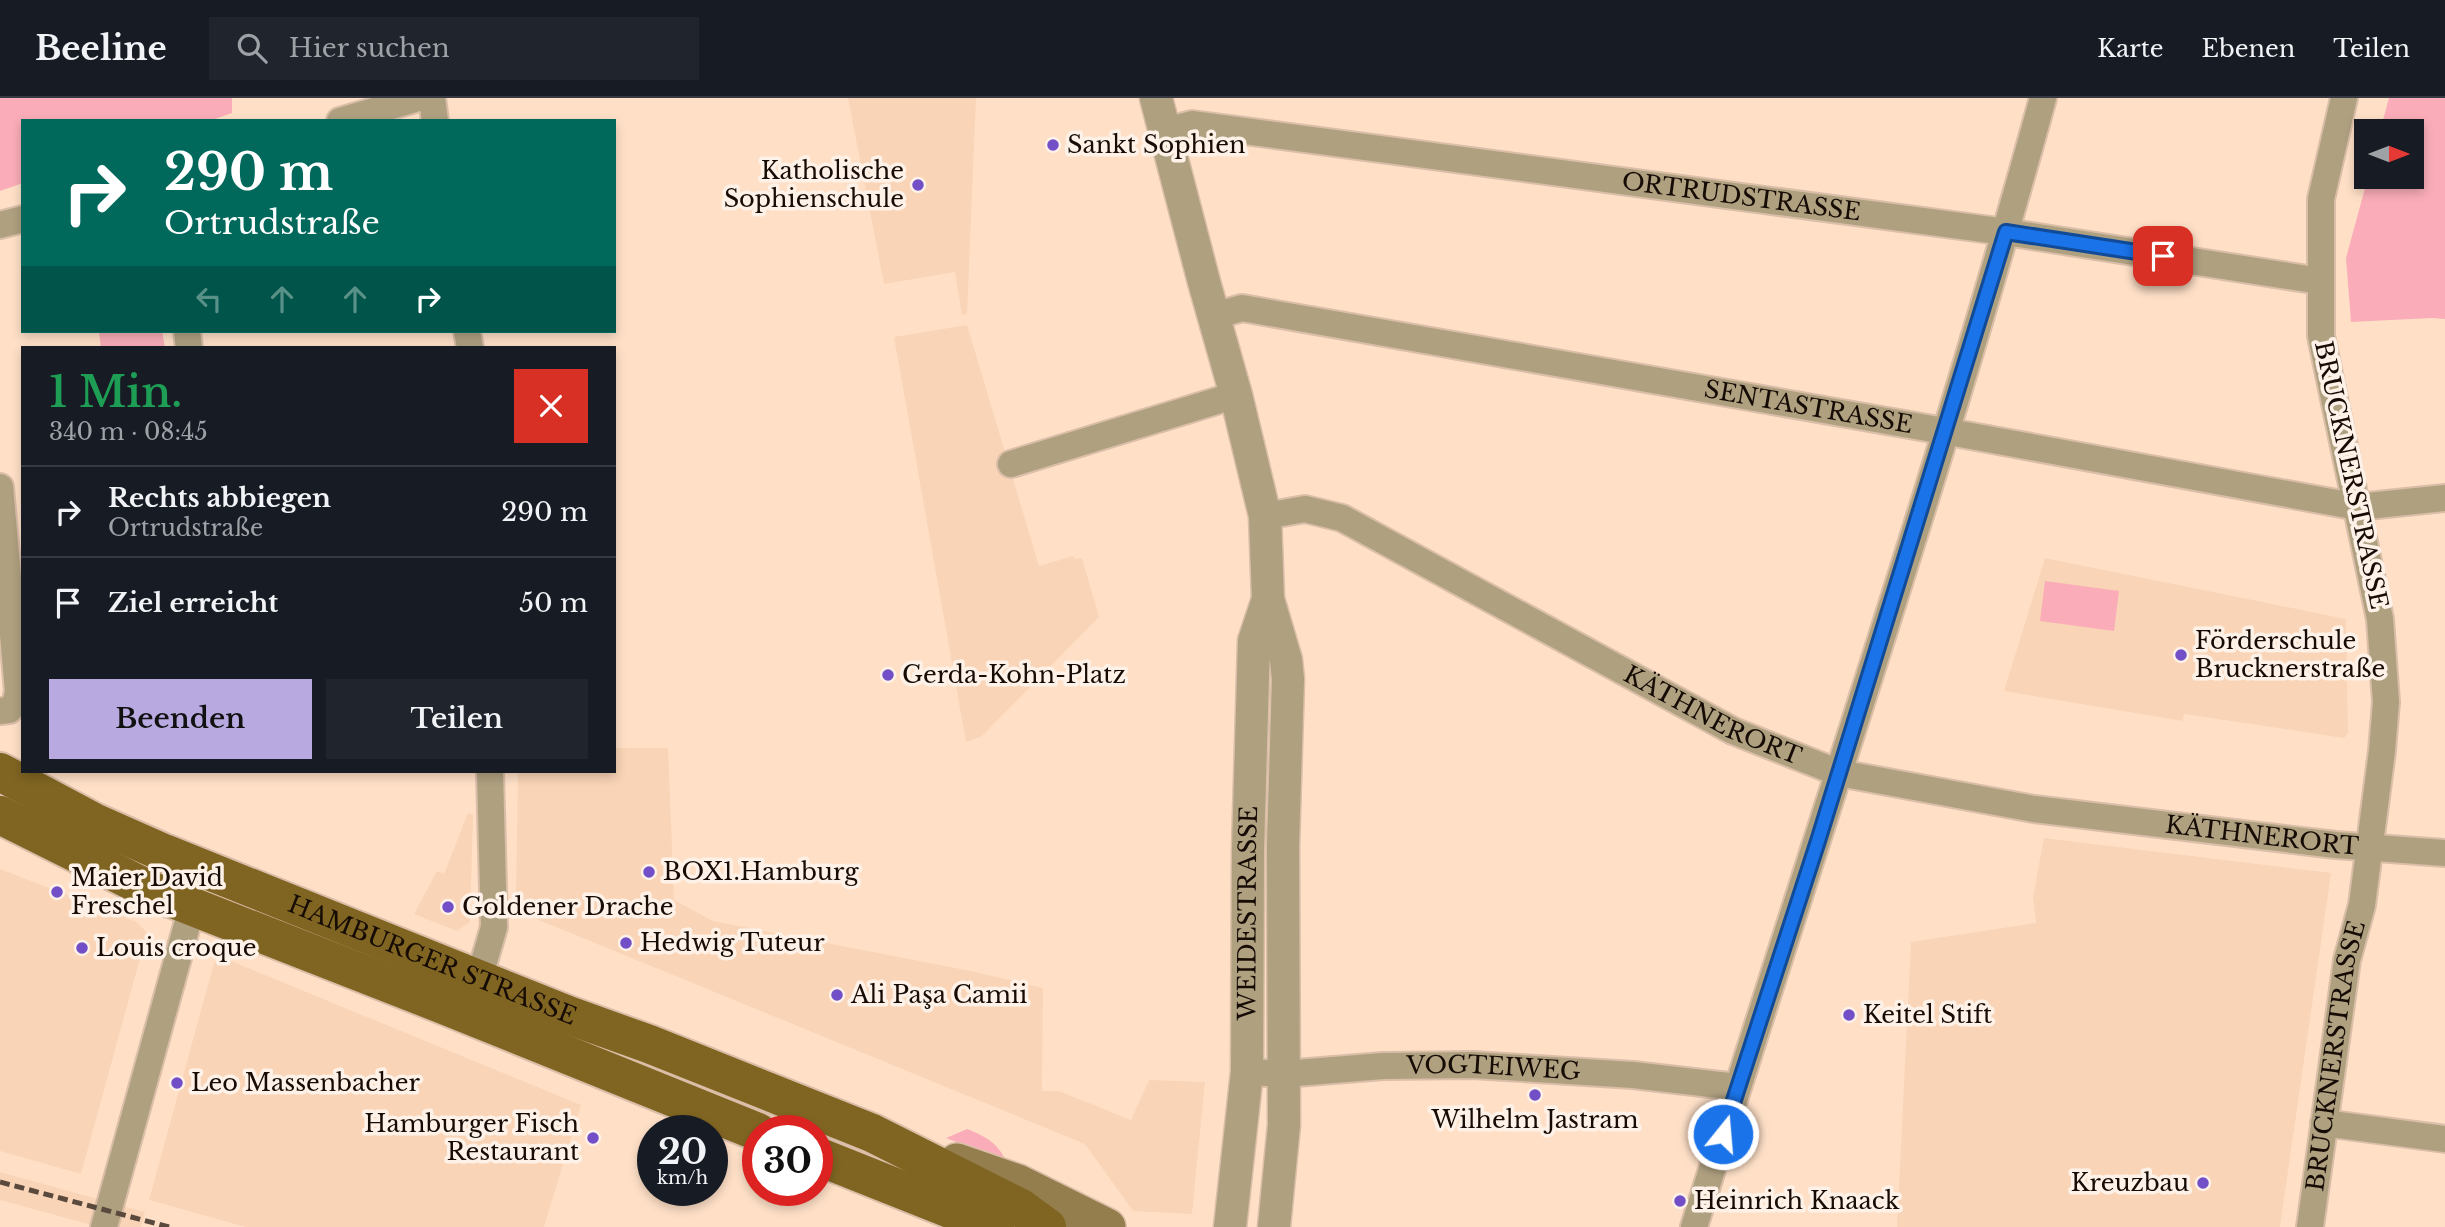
<!DOCTYPE html>
<html lang="de">
<head>
<meta charset="utf-8">
<style>
  body { margin:0; font-family:"Libre Baskerville",serif; background:#20242c; color:#f1f3f6; height:100vh; display:flex; flex-direction:column; font-size:26px; white-space:nowrap }
  * { box-sizing:border-box; margin:0 }
  p { font-size:23px; color:#9ea1a6 }
  .icon { flex:none; width:38px; height:38px; fill:none; stroke:currentColor; stroke-width:2; stroke-linecap:round; stroke-linejoin:round }
  .map { position:relative; flex:1; overflow:hidden }
  .sheet { position:absolute; left:21px; top:248px; width:595px; height:427px; display:flex; flex-direction:column; background:#171b24; border-radius:0px; box-shadow:0 4px 10px #0003 }
  .sheet>* { flex:none }
  .banner { position:absolute; left:21px; top:21px; width:595px; height:214px; border-radius:0px; box-shadow:0 4px 10px #0003; background:#00695c; color:#fff; overflow:hidden }
  .needle { width:46px; rotate:90deg }
  .buttons { position:absolute; left:2354px; top:21px; display:grid; gap:14px }
  .buttons a { display:grid; place-items:center; width:70px; height:70px; border-radius:0px; background:#171b24; box-shadow:0 4px 10px #0003; font-size:35px }
  .speed { position:absolute; left:637px; top:1017px; display:flex; gap:14px; font-size:35px; font-weight:700; text-align:center }
  .speed>* { display:grid; place-content:center; width:91px; height:91px; border-radius:50%; background:#171b24; box-shadow:0 4px 10px #0003; line-height:1 }
  .speed small { font-size:18px; font-weight:400 }
  .speed .limit { border:10px solid #d22; background:#fff; color:#111 }
  .pin { position:absolute; display:grid; place-items:center; width:60px; height:60px; color:#fff; margin:-30px; border-radius:14px; box-shadow:0 4px 10px #0006 }
  .me { position:absolute; width:77px; margin:-38px; rotate:17deg; stroke-linejoin:round; filter:drop-shadow(0 0 5px #0008) }
  .turn { display:flex; align-items:center; gap:24px; height:147px; padding:0 28px; font-size:32px }
  .turn .icon { width:91px; height:91px; stroke-width:2.5 }
  .turn b { display:block; font-size:49px; line-height:60px }
  .lanes { display:flex; align-items:center; height:66px; padding:0 28px; background:#0003; justify-content:center; gap:35px; direction:ltr }
  .lanes .off { opacity:.35 }
  .round { display:grid; place-items:center; flex:none; width:74px; height:74px; border-radius:0px; background:#20242c }
  .summary { display:flex; align-items:center; justify-content:space-between; height:119px; padding:0 28px }
  h1 { font-size:42px; font-weight:600; line-height:52px; color:#1e9e55 }
  .action { display:flex; gap:14px; margin-top:auto; padding:14px 28px }
  .action a { flex:1; height:80px; border-radius:0px; background:#b8a9e1; color:#111; font-size:28px; font-weight:600; line-height:80px; text-align:center }
  .action a+a { background:#20242c; color:#f1f3f6 }
  ul { padding:0; list-style:none }
  li { display:flex; align-items:center; gap:21px; height:91px; padding:0 28px; border-top:2px solid #363941 }
  li div { flex:1 }
  li b { display:block; font-size:26px }
  li em { font-style:normal }
  header { display:flex; align-items:center; gap:42px; box-sizing:border-box; height:98px; padding:0 35px; background:#171b24; border-bottom:2px solid #363941 }
  header strong { font-size:33px }
  nav { display:flex; gap:38px; margin-inline-start:auto; font-size:24px }
  .search { width:490px; height:63px; background:#20242c; display:flex; align-items:center; gap:18px; box-sizing:border-box; padding:0 24px; border-radius:0px; color:#9ea1a6; font-size:26px }
  .map>svg:first-child { display:block }
</style>
</head>
<body>
<header>
<strong>Beeline</strong>
<div class="search"><svg class="icon" aria-label="search" viewBox="0 0 24 24"><circle cx="10" cy="10" r="6"/><path d="M15 15l6 6"/></svg>Hier suchen</div>
<nav><a>Karte</a><a>Ebenen</a><a>Teilen</a></nav>
</header>
<div class="map">
<svg width="2445" height="1129" viewBox="0 0 2445 1129">
  <rect width="100%" height="100%" fill="#ffe0c7"/>
  <!-- built -->
  <path fill="#f9d4b6" d="M848 0H976L967 216 962 217 955 174 884 186Z
    M967 227 1039 468 1073 458 1075 461 1082 460 1099 519 982 638 966 644 894 239Z
    M2045 460 2346 521 2348 635 2344 640 2184 616 2183 623 2004 593Z
    M614 650H668L674 802 713 823 971 873 1043 890 1042 993H1059L1131 1022 1149 982 1205 984 1192 1116 1133 1113 1085 1046 529 818 516 797 518 674H614Z
    M468 715 473 717 470 824 457 833 414 816 437 773 444 776Z
    M2044 740 2331 775 2280 1129H1897L1911 844 2036 825 2033 799Z
    M0 771 137 824 147 835 81 1076 0 1053Z
    M226 861 581 1007 544 1129H246L149 1102 214 865Z
    M0 1074 145 1114 141 1129H99L0 1102Z"/>
  <!-- green -->
  <path fill="#faadb8" d="M0 0H232V15L209 23H23V85L0 93Z
    M2389 0H2445V221L2432 220 2351 224 2346 160 2368 79H2412V33H2380Z
    M99 233H162L165 250H101Z
    M2045 483 2119 493 2114 533 2040 523Z
    M967 1031C985 1038 998 1045 1006 1063L946 1040Z"/>
  <g fill="none" stroke-linecap="round" stroke-linejoin="round">
    <defs>
      <g id="minor">
        <path d="M432 0 435 23"/>
        <path d="M340 23 418 0"/>
        <path id="s1" d="M1164 33 1192 26 2006 134 2320 183"/>
        <path d="M0 127 23 121"/>
        <path id="s2" d="M1214 218 1242 210 1944 333 2358 409 2445 400"/>
        <path d="M187 233 189 250"/>
        <path d="M467 233 470 250"/>
        <path d="M1011 366 1236 297"/>
        <path d="M0 389 18 593 16 604 9 612 0 613"/>
        <path id="s3" d="M1265 418 1305 411 1342 420 1733 633 1839 675 2034 711 2336 747 2445 755"/>
        <path d="M479 881 494 829 490 674"/>
        <path id="s4" d="M1247 974 1284 976 1383 968 1473 967 1633 977 1737 989"/>
        <path d="M2324 1025 2445 1041"/>
        <path d="M104 1129 192 809"/>
        <path d="M1694 1129C1811 753 1939 380 2043 0"/>
        <path id="s5" d="M2310 1129 2347 862 2362 807 2382 653 2386 604 2380 521 2321 238V101L2344 0"/>
      </g>
      <g id="tertiary">
        <path d="M1156 0 1204 184 1236 297 1265 418 1268 501 1286 562 1288 581 1283 748 1284 1027 1274 1129"/>
        <path id="s6" d="M1230 1129 1247 974 1248 752 1254 543 1268 501"/>
      </g>
      <path id="secondary" d="M957 1064 1018 1085 1107 1129"/>
      <g id="primary">
        <path id="s7" d="M0 674 94 724 164 755 568 917 649 946 872 1035 1021 1110 1047 1129"/>
        <path d="M0 717 150 792 446 908 758 1034"/>
        <path d="M817 1058 995 1129"/>
      </g>
    </defs>
    <!-- minor casing -->
    <use href="#minor" stroke="#dabea8" stroke-width="30"/>
    <!-- tertiary casing -->
    <use href="#tertiary" stroke="#dabea8" stroke-width="35"/>
    <!-- secondary casing -->
    <use href="#secondary" stroke="#dabea8" stroke-width="40"/>
    <!-- primary casing -->
    <use href="#primary" stroke="#dabea8" stroke-width="42"/>
    <!-- minor -->
    <use href="#minor" stroke="#afa080" stroke-width="26"/>
    <!-- tertiary -->
    <use href="#tertiary" stroke="#afa080" stroke-width="32"/>
    <!-- secondary -->
    <use href="#secondary" stroke="#947e4d" stroke-width="37"/>
    <!-- primary -->
    <use href="#primary" stroke="#806522" stroke-width="38"/>
    <!-- rail -->
    <path stroke="#5a4a3e" stroke-width="5" stroke-dasharray="10 5" stroke-linecap="butt" d="M0 1084 169 1129"/>
  </g>
  <g fill="none" stroke-linecap="round" stroke-linejoin="round">
    <defs>
      <path id="route" d="M1723 1036 1818 743 2006 134 2163 158"/>
    </defs>
    <!-- route casing -->
    <use href="#route" stroke="#114b97" stroke-width="18"/>
    <!-- route -->
    <use href="#route" stroke="#1a73e8" stroke-width="12"/>
  </g>
  <!-- markers -->
  <g fill="#724ec7" stroke="#fef1e7" stroke-width="2.5">
    <circle cx="1053" cy="47" r="7"/>
    <circle cx="918" cy="87" r="7"/>
    <circle cx="2181" cy="557" r="7"/>
    <circle cx="888" cy="577" r="7"/>
    <circle cx="649" cy="774" r="7"/>
    <circle cx="57" cy="794" r="7"/>
    <circle cx="448" cy="809" r="7"/>
    <circle cx="626" cy="845" r="7"/>
    <circle cx="82" cy="850" r="7"/>
    <circle cx="837" cy="897" r="7"/>
    <circle cx="1849" cy="917" r="7"/>
    <circle cx="177" cy="985" r="7"/>
    <circle cx="1535" cy="997" r="7"/>
    <circle cx="593" cy="1040" r="7"/>
    <circle cx="2203" cy="1085" r="7"/>
    <circle cx="1680" cy="1103" r="7"/>
  </g>
  <g text-anchor="middle" stroke-width="7" stroke-linejoin="round" paint-order="stroke">
    <!-- poi labels -->
    <g font-size="24" fill="#160c05" stroke="#fef1e7" text-anchor="start">
      <text x="1067" y="55">Sankt Sophien</text>
      <text x="904" y="81" text-anchor="end">Katholische<tspan x="904" dy="28">Sophienschule</tspan></text>
      <text x="2195" y="551">Förderschule<tspan x="2195" dy="28">Brucknerstraße</tspan></text>
      <text x="902" y="585">Gerda-Kohn-Platz</text>
      <text x="663" y="782">BOX1.Hamburg</text>
      <text x="71" y="788">Maier David<tspan x="71" dy="28">Freschel</tspan></text>
      <text x="462" y="817">Goldener Drache</text>
      <text x="640" y="853">Hedwig Tuteur</text>
      <text x="96" y="858">Louis croque</text>
      <text x="851" y="905">Ali Paşa Camii</text>
      <text x="1863" y="925">Keitel Stift</text>
      <text x="191" y="993">Leo Massenbacher</text>
      <text x="1535" y="1030" text-anchor="middle">Wilhelm Jastram</text>
      <text x="579" y="1034" text-anchor="end">Hamburger Fisch<tspan x="579" dy="28">Restaurant</tspan></text>
      <text x="2189" y="1093" text-anchor="end">Kreuzbau</text>
      <text x="1694" y="1111">Heinrich Knaack</text>
    </g>
    <!-- street labels -->
    <g font-size="24" fill="#160c05" stroke="#fef1e7">
      <text dy="8" stroke="none"><textPath href="#s1" startOffset="583">ORTRUDSTRASSE</textPath></text>
      <text dy="8" stroke="none"><textPath href="#s2" startOffset="604">SENTASTRASSE</textPath></text>
      <text transform="translate(2351 377) rotate(78)" y="8">BRUCKNERSTRASSE</text>
      <text dy="8" stroke="none"><textPath href="#s3" startOffset="499">KÄTHNERORT</textPath></text>
      <text dy="8" stroke="none"><textPath href="#s3" startOffset="1066">KÄTHNERORT</textPath></text>
      <text dy="8" stroke="none"><textPath href="#s6" startOffset="315">WEIDESTRASSE</textPath></text>
      <text dy="8" stroke="none"><textPath href="#s7" startOffset="472">HAMBURGER STRASSE</textPath></text>
      <text dy="8" stroke="none"><textPath href="#s5" startOffset="173">BRUCKNERSTRASSE</textPath></text>
      <text dy="8" stroke="none"><textPath href="#s4" startOffset="247">VOGTEIWEG</textPath></text>
    </g>
  </g>
</svg>
<div class="buttons">
<a><svg class="needle" viewBox="-14 -14 28 28"><path d="M0-13l5 13h-10z" fill="#e53935"/><path d="M0 13l5-13h-10z" fill="#9ea1a6"/></svg></a>
</div>
<div class="speed"><div>20<small>km/h</small></div><div class="limit">30</div></div>
<div class="pin" style="left:2163px;top:158px;background:#d93025"><svg class="icon" aria-label="arrive" viewBox="0 0 24 24"><path d="M6 21V4h12l-3 4 3 4H6"/></svg></div>
<svg class="me" style="left:1723px;top:1036px" viewBox="-20 -20 40 40"><circle r="17" fill="#1a73e8" stroke="#fff" stroke-width="3"/><path d="M0-11L8 9 0 5-8 9z" fill="#fff"/></svg>
<div class="banner">
<div class="turn"><svg class="icon" aria-label="right" viewBox="0 0 24 24"><path d="M7 20v-9h11M14 6l5 5-5 5"/></svg><div><b>290 m</b>Ortrudstraße</div></div>
<div class="lanes"><svg class="icon off" aria-label="left" viewBox="0 0 24 24"><path d="M17 20v-9H6M10 6l-5 5 5 5"/></svg><svg class="icon off" aria-label="ahead" viewBox="0 0 24 24"><path d="M12 20V5M6 11l6-6 6 6"/></svg><svg class="icon off" aria-label="ahead" viewBox="0 0 24 24"><path d="M12 20V5M6 11l6-6 6 6"/></svg><svg class="icon" aria-label="right" viewBox="0 0 24 24"><path d="M7 20v-9h11M14 6l5 5-5 5"/></svg></div>
</div>
<section class="sheet">
<div class="summary"><div><h1>1 Min.</h1><p>340 m · 08:45</p></div><a class="round" style="background:#d93025;color:#fff"><svg class="icon" aria-label="close" viewBox="0 0 24 24"><path d="M6 6l12 12M18 6L6 18"/></svg></a></div>
<ul>
<li><svg class="icon" aria-label="right" viewBox="0 0 24 24"><path d="M7 20v-9h11M14 6l5 5-5 5"/></svg><div><b>Rechts abbiegen</b><p>Ortrudstraße</p></div><em>290 m</em></li>
<li><svg class="icon" aria-label="arrive" viewBox="0 0 24 24"><path d="M6 21V4h12l-3 4 3 4H6"/></svg><div><b>Ziel erreicht</b></div><em>50 m</em></li>
</ul>
<div class="action"><a>Beenden</a><a>Teilen</a></div>
</section>
</div>
</body>
</html>
